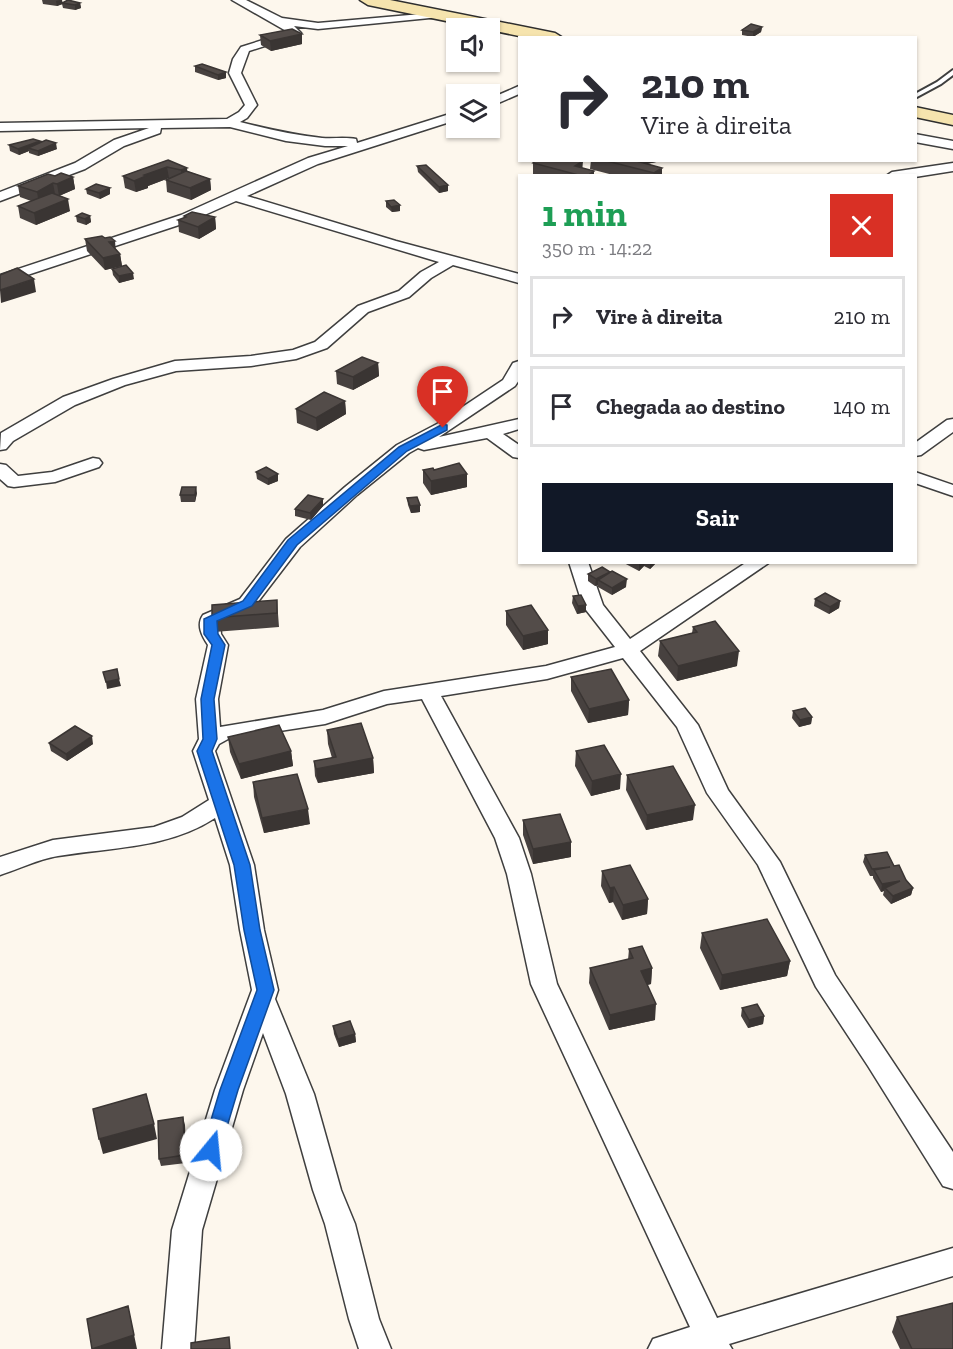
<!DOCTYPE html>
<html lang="pt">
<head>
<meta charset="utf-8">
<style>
  body { margin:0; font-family:"Zilla Slab",serif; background:#f7f7f7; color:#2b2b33; height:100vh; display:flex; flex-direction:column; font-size:22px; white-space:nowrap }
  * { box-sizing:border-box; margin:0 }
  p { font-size:20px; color:#7c7c81 }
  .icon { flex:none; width:33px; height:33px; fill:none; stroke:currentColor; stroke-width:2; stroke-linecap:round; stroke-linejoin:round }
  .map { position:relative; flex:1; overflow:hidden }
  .side { position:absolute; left:518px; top:174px; width:399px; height:390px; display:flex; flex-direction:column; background:#fff; border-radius:0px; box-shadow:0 2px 4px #0004 }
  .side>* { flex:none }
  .hud { position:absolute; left:518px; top:36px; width:399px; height:126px; border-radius:0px; box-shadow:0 2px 4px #0004; background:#fff; color:#2b2b33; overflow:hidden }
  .tools { position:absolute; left:446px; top:18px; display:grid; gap:12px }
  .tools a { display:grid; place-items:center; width:54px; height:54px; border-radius:0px; background:#fff; box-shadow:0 2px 4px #0004; font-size:30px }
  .pin { position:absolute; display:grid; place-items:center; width:51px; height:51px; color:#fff; margin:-62px -26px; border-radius:50% 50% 50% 0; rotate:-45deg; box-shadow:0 0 6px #0007 }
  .pin .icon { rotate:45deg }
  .me { position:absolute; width:66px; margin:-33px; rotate:17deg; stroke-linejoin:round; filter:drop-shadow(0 0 4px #0008) }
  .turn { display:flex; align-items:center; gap:21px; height:126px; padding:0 24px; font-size:27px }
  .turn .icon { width:78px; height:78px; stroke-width:2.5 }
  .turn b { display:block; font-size:42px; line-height:51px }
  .round { display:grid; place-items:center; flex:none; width:63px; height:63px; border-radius:0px; background:#f7f7f7 }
  .head { display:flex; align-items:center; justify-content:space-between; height:102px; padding:0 24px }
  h1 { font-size:36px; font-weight:700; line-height:45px; color:#1e9e55 }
  .button { display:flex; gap:12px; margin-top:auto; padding:12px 24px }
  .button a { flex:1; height:69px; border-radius:0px; background:#111827; color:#fff; font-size:24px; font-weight:700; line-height:69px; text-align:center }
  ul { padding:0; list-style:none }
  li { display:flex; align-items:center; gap:18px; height:81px; margin:0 12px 9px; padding:0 12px; border:3px solid #e1e1e2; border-radius:0px }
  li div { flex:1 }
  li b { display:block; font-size:22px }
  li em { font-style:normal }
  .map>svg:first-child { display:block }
</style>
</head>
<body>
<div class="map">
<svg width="953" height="1349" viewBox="0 0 953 1349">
  <rect width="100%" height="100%" fill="#fdf7ed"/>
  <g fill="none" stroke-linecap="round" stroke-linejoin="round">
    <defs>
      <path id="lane" d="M953 70V75L941 84 915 98V94L937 82Z"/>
      <path id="street" d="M232 0H246L282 18 318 23 444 12V16L440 17 318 29 294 26 301 33 299 35 249 51 241 73 257 105 247 118 240 122C268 129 294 135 322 138 333 139 345 137 356 139L357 143 456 112V120L318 164 247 196 396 241 519 274V283L453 265 431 278 409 297 368 312 327 348 296 359 251 366 176 371 125 385 75 405 13 441 6 449 0 450 1 433 63 397 113 379 175 361 251 356 293 350 315 342 358 306 399 291 421 272 439 262 236 201 191 221 0 284V275L181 215 308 158 348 146H325L286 141 230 127 161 128 160 133 124 146 85 169 0 201V192L75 163 114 140 149 128 0 131V123L227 119 239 112 245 105 229 73 233 59 241 47 288 32Z
        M519 86V94L489 107V99Z
        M915 134 953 141V149L915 142Z
        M953 163V171L915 177 886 176 892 172Z
        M519 361V380L515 386 439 437 519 419V429L503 434 519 445V458L513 457 487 438 424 450 418 448 409 453 357 495 300 547 254 607 220 622 221 634 228 645 218 699 220 727 323 710 384 691 546 666 615 647 583 606 569 562H588L603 605 630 639 747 562H770L640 651 698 725 728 790 780 862 835 975 953 1152V1189L943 1186 868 1066 816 987 758 865 707 793 677 727 623 658 547 679 441 696 519 838 531 874 557 984 717 1318 953 1248V1276L729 1344 732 1349H648L653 1339 690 1327 531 984 507 874 495 838 422 699 387 704 325 724 228 739 219 744 215 751 254 865 264 930 278 990 275 999 314 1094 341 1190 355 1224 379 1319 391 1349H359L349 1319 325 1224 313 1190 286 1094 263 1033 243 1090 202 1230 194 1349H162L172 1230 215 1090 252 990 240 930 230 865 215 818C167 849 112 847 58 856 38 859 19 869 0 875V857L53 840 154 827 182 817 209 800 193 751 199 739 196 699 208 645C202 636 196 625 203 615L240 599 286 539 345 487 397 445 437 424 503 380 513 363Z
        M953 419V432L921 455 915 456V443L947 420Z
        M93 458 99 459 102 463 99 467 55 482 14 487 8 486 0 479V464L6 465 18 476 52 472Z
        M915 472 953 485V496L915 483Z"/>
      <path id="secondary" d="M360 0H390L555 33 563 38H529L368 5Z
        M915 107 953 115V125L915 117Z"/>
    </defs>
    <!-- lane casing -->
    <use href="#lane" stroke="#3f3f3f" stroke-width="4"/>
    <!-- street casing -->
    <use href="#street" stroke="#3f3f3f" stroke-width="3"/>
    <!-- secondary casing -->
    <use href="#secondary" stroke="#2e2e2e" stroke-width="3"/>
    <!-- lane -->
    <use href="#lane" fill="#fff" fill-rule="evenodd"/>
    <!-- street -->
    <use href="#street" fill="#fff" fill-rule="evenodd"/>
    <!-- secondary -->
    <use href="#secondary" fill="#f6e4ae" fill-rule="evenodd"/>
  </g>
  <!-- wall -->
  <path fill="#47413f" d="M42 0H62V3H80L81 8 75 10 63 8 62 4 57 6 43 4Z
    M762 27 761 32 753 37 742 35V30Z
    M302 34V44L271 51 261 45 260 35Z
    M195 66 226 78 218 80 195 72Z
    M40 143 57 149 38 156 29 153V151L19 155 10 151 9 145Z
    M168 160 187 171 210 179 211 190 191 200 167 192 166 180 170 178H169L148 186V188L136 192 125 188 123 176Z
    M591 160H666L647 164 662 176H617L590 169Z
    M533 163 582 168 594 171V176H537L533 174Z
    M417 166 448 185V191L439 193 418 172Z
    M55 176 73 177 75 189 59 196 70 211 36 225 20 218 18 206 31 201 20 197 18 186Z
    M110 188V194L100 199 87 194 86 189Z
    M386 201 400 211 392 212 386 207Z
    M76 216H90L91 222 86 225 77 222Z
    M184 216 215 217 216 229 199 239 179 232 178 220 184 218Z
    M85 239 116 249 120 254 122 266 105 270 87 251Z
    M112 269 134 279 119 283 113 275Z
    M378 363 379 376 353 390 337 384 336 371Z
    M345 401 346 414 317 431 297 423 296 409Z
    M423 470H434L467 487 431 495 423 483Z
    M256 472 278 474V481L268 485 257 479Z
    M197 493 195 502H181L180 495Z
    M407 498 420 512 411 513 408 505Z
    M323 506 311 520 295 516V509Z
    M622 562H657L650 569 644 566 639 571Z
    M610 572V573L626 587 612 595 598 587V585L595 586 588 581V574Z
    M573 596 586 612 577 614 572 603Z
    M815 599 840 601 839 608 829 614 814 606Z
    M277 600 279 627 214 632 212 618Z
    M506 611 548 644 523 650 506 625Z
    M693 627 737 666 677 681 658 656 660 641 692 633Z
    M571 677 629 700 628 715 588 723 571 691Z
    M793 711 812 717 811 724 799 727 792 718Z
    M327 730 373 758 374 773 318 783 315 776 314 761 332 758 328 744Z
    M228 737 291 751 293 766 241 779 230 752Z
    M49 743 93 744 67 761 51 751Z
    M576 751 620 789 591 796 575 766Z
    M627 775 693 820 646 830 626 790Z
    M253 782 310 824 264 833 254 797Z
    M523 820 571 842V857L533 864 523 835Z
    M865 855 894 866 913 888 911 895 891 904 883 895 884 891 881 892 873 878V876H870L863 862Z
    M602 871 648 899 647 914 622 920 613 902 609 903 601 886Z
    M702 933 790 961 787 976 720 990 700 948Z
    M629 949 652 968 651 984 647 985 655 1020 609 1030 589 983 590 968 628 960Z
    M742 1008 764 1016 763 1024 748 1028 741 1016Z
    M333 1026 355 1034 356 1042 339 1047 334 1034Z
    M185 1125 186 1163 161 1166 159 1159Z
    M897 1317 953 1349H900L892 1332Z"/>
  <!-- shaded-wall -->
  <path fill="#3a3533" d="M60 0H62L63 4 57 6 56 1Z
    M80 3 81 8 75 10V5Z
    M762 27 761 32 753 37V32Z
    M302 34V44L271 51 270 41Z
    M226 72V78L218 80V75Z
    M40 141 41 147 28 148 29 151 19 155 18 149Z
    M56 143 57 149 38 156V151Z
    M636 160H666L636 166Z
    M583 161 582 173 575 166Z
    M167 167 169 178 148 186V188L136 192 134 181 144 175Z
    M187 168 188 179 182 182 181 170Z
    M662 168V176H654V173Z
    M594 171V176H587Z
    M73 177 75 189 59 196 57 184Z
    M210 179 211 190 191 200 190 188Z
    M53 183 55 194 39 204 37 192Z
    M448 185V191L439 193V187Z
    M110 188V194L100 199 99 193Z
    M68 199 70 211 36 225 34 213Z
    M400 205V211L392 212 391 207Z
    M90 216 91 222 86 225 85 219Z
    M215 217 216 229 199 239 198 227Z
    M115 241 116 253 109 242Z
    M120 254 122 266 105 270 103 258Z
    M133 273 134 279 119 283V276Z
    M34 279 36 292 1 303 0 290Z
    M378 363 379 376 353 390V377Z
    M345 401 346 414 317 431 316 418Z
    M278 474V481L268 485V479Z
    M467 474V487L431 495V481Z
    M196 487 197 493 195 502V495Z
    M323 499V506L311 520 310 513Z
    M420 505V512L411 513 410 506Z
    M641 562H645L644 566 639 571V564Z
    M650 562H657L650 569Z
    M610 572V579L598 580V585L595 586 596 579Z
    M627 579 626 587 612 595V588Z
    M840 601 839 608 829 614 830 607Z
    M586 605V612L577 614 578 606Z
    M548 630V644L523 650V636Z
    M739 651 737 666 677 681 678 666Z
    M119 679 121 686 107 689 106 682Z
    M629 700 628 715 588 723 589 709Z
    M812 717 811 724 799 727 800 720Z
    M92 736 93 744 67 761 66 754Z
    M291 751 293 766 241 779 239 764Z
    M373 758 374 773 318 783 316 769Z
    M621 774 620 789 591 796 592 781Z
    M695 805 693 820 646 830 647 815Z
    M308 809 310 824 264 833 262 818Z
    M571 842V857L533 864V849Z
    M900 881 885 888 884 891 881 892 882 884Z
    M614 887 613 902 609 903 610 888Z
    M913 888 911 895 891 904 893 896Z
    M648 899 647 914 622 920 623 905Z
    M790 961 787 976 720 990 722 975Z
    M652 968 651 984 639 987 641 971Z
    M656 1004 655 1020 609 1030 610 1015Z
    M764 1016 763 1024 748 1028 749 1020Z
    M355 1034 356 1042 339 1047 338 1039Z
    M183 1117 185 1125 186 1163 185 1155Z
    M154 1124 157 1139 103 1154 99 1139Z
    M128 1306 137 1349H92Z"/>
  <!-- building -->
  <path fill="#534c49" stroke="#3a3533" stroke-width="1.5" d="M68 0 80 3 75 5 62 3Z
    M751 24 762 27 753 32 742 30Z
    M292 29 302 34 270 41 260 35Z
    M202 64 226 72 218 75 195 66Z
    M33 139 40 141 18 149 9 145Z
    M46 140 56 143 38 151 28 148Z
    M168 160 187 168 181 170 167 167 144 175 146 176 134 181 123 176Z
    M537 160H579L583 161 575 166 594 171 587 176H582L533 163Z
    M603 160H633L662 168 654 173Z
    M426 165 448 185 439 187 417 166Z
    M186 171 210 179 190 188 166 180Z
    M61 173 73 177 57 184 53 183 37 192 18 186 48 174 55 176Z
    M96 184 110 188 99 193 86 189Z
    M52 193 68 199 34 213 18 206Z
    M394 200 400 205 391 207 386 201Z
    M192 212 215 217 198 227 178 220 186 217 184 216Z
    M82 213 90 216 85 219 76 216Z
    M102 236 105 238 110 237 115 241 109 242 120 254 103 258 85 239Z
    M126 265 133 273 119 276 112 269Z
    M17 268 34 279 0 290V275Z
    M362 357 378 363 353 377 336 371Z
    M324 392 345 401 316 418 296 409Z
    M459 463 467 474 431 481 423 470 433 468 434 470Z
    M266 467 278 474 268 479 256 472Z
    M182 487H196L195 495H180Z
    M308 495 323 499 310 513 295 509Z
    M417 497 420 505 410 506 407 498Z
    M602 567 610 572 596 579 588 574Z
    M612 571 627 579 612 588 598 580Z
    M825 593 840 601 830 607 815 599Z
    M581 595 586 605 578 606 573 596Z
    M277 600V613L212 618V605Z
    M531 605 548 630 523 636 506 611Z
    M715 621 739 651 678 666 660 641 697 632 693 627Z
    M117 669 119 679 106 682 103 672Z
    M611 669 629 700 589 709 571 677Z
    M805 708 812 717 800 720 793 711Z
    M361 723 373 758 316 769 314 761 336 757 327 730Z
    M279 725 291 751 239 764 228 737Z
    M75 726 92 736 66 754 49 743Z
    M604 745 621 774 592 781 576 751Z
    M673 766 695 805 647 815 627 775Z
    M297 774 308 809 262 818 253 782Z
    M560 814 571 842 533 849 523 820Z
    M887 852 894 866 899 865 906 880 913 888 893 896 885 888 900 881 882 884 874 870 890 867 872 869 865 855Z
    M630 865 648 899 623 905 614 887 610 888 602 871Z
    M767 919 790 961 722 975 702 933Z
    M642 946 652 968 641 971 656 1004 610 1015 590 968 633 958 629 949Z
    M757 1004 764 1016 749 1020 742 1008Z
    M350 1021 355 1034 338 1039 333 1026Z
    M146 1094 154 1124 99 1139 93 1109Z
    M183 1117 185 1155 159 1159 158 1121Z
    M953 1303V1349H912L897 1317Z
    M128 1306 134 1335 92 1349 87 1319Z
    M229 1337 230 1349H191V1343Z"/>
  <!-- route -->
  <path fill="#1a73e8" stroke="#114b97" stroke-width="1.5" d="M443 424 447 425V430L407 451 297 545 252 606 217 621 218 634 225 645 214 699 217 739 212 751 250 865 260 930 274 990 238 1090 220 1150 218 1156 211 1158 205 1156 202 1150 220 1090 257 990 244 930 234 865 197 751 203 739 201 699 212 645 204 634V619L243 601 288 540 399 447Z"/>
</svg>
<div class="tools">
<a><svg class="icon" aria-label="sound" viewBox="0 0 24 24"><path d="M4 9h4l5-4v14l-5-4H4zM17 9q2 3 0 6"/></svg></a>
<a><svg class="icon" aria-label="layers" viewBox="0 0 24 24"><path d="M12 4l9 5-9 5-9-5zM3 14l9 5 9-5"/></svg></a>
</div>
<div class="pin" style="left:443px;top:428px;background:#d93025"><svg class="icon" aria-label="arrive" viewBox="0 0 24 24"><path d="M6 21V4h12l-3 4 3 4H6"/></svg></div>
<svg class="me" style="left:211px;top:1150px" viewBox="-20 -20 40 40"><circle r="19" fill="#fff"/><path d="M0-13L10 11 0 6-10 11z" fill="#1a73e8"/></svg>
<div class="hud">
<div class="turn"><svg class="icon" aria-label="right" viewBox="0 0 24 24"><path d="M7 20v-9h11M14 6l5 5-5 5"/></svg><div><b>210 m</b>Vire à direita</div></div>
</div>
<section class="side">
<div class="head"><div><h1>1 min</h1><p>350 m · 14:22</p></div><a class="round" style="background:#d93025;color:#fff"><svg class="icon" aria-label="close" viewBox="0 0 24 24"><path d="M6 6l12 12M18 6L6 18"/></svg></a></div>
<ul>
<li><svg class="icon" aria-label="right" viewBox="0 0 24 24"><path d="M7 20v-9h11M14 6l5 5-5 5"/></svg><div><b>Vire à direita</b></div><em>210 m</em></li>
<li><svg class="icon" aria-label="arrive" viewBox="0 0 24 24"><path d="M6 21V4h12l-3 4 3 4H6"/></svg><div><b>Chegada ao destino</b></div><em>140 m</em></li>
</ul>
<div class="button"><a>Sair</a></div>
</section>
</div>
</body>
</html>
